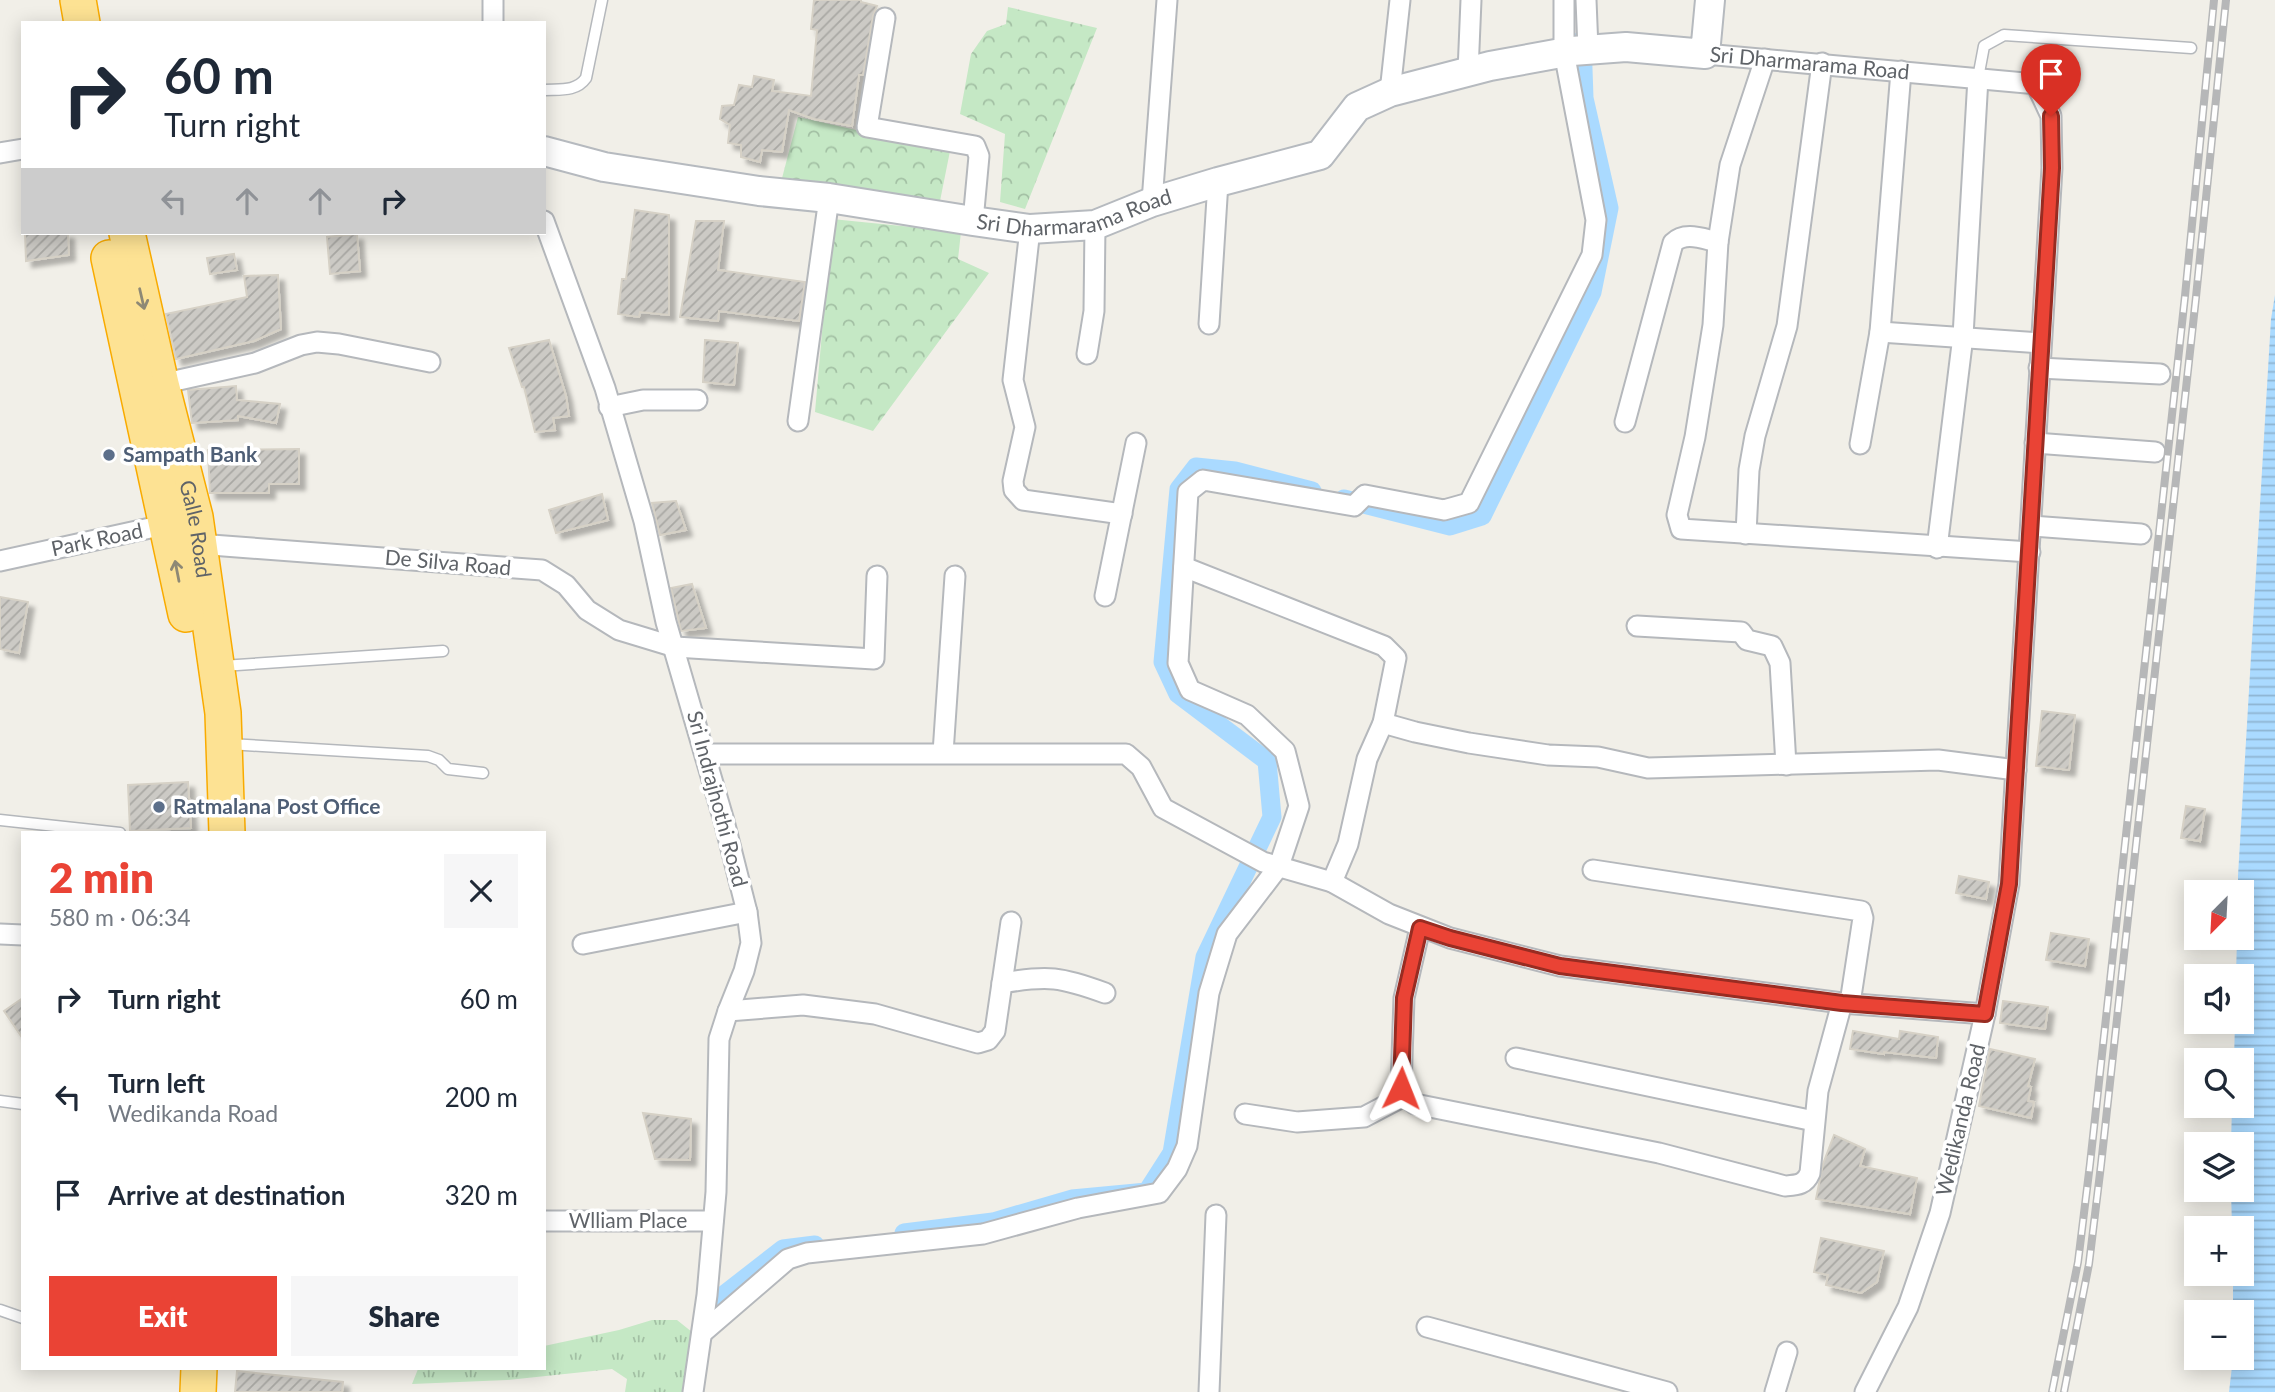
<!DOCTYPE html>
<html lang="en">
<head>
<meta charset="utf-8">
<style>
  body { margin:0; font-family:Lato,sans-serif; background:#f6f6f7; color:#1f2937; height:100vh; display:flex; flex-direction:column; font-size:26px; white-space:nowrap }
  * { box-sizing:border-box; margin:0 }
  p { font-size:23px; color:#747a83 }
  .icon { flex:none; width:38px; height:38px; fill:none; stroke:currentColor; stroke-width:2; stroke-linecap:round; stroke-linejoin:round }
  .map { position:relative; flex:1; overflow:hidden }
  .drawer { position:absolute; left:21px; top:831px; width:525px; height:539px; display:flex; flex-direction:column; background:#fff; border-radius:0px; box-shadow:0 4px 18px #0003 }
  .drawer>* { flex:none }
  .hud { position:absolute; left:21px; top:21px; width:525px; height:214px; border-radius:0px; box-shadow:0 4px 18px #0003; background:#fff; color:#1f2937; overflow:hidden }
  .needle { width:46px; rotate:204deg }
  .tools { position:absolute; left:2184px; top:880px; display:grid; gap:14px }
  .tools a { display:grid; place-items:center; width:70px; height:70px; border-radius:0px; background:#fff; box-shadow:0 4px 18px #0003; font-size:35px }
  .pin { position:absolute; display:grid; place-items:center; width:60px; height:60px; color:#fff; margin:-72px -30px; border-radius:50% 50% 50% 0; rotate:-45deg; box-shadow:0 0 7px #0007 }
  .pin .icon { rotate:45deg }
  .me { position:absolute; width:77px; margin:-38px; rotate:2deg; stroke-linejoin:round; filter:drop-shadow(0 0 5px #0008) }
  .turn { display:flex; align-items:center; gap:24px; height:147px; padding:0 28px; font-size:32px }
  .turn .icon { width:91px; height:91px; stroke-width:2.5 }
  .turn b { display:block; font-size:49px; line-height:60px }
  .lanes { display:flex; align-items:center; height:66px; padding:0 28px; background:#0003; justify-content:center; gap:35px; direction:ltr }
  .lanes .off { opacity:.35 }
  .round { display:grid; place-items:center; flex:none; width:74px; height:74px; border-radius:0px; background:#f6f6f7 }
  .overview { display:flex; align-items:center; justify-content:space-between; height:119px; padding:0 28px }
  h1 { font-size:42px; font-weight:800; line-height:52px; color:#ea4335 }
  .action { display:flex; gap:14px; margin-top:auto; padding:14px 28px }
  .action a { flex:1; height:80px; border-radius:0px; background:#ea4335; color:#fff; font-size:28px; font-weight:800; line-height:80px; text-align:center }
  .action a+a { background:#f6f6f7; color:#1f2937 }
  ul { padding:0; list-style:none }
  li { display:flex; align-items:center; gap:21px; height:98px; padding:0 28px }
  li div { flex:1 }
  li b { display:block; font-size:26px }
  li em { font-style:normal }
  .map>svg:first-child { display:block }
</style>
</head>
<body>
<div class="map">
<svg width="2275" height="1392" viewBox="0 0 2275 1392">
  <defs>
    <pattern id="grass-tufts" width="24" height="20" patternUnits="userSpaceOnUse" patternTransform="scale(1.75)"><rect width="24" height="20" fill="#c5e8c5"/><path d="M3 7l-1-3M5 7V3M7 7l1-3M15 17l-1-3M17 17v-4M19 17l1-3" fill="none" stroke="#a3c0a4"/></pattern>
    <pattern id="forest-crowns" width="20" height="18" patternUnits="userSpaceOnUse" patternTransform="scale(1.75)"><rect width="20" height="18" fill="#c5e8c5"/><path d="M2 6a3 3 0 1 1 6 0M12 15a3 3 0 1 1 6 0" fill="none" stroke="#a3c0a4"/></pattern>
    <pattern id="water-rules" width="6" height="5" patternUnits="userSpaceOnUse" patternTransform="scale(1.75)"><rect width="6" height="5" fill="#aadaff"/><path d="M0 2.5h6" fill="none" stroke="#8eb4d2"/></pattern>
    <pattern id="building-hatch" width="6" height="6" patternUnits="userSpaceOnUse" patternTransform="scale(1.75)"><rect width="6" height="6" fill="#cccac5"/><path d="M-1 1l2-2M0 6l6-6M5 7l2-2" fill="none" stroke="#a9a8a4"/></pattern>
    <filter id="shadow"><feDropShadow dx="6" dy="6" stdDeviation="2" flood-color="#0004"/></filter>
  </defs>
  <rect width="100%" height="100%" fill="#f1efe8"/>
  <!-- grass -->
  <path fill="url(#grass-tufts)" d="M652 1320H677L692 1332 684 1392H625L627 1379 612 1369 507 1380 412 1384 418 1369 544 1368V1346L619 1330Z"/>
  <!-- forest -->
  <path fill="url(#forest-crowns)" d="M1008 7 1097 28 1025 209 1000 202 1005 134 960 114 971 54 987 31 1006 24Z
    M798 117 950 151 940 201 781 182Z
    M832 219 961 232 958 259 989 273 873 431 815 412Z"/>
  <!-- water -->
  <path fill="url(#water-rules)" d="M2275 295V1392H2229L2233 1358H2242V1312H2233V1274H2242V1228H2232L2231 1190H2242V1144H2231L2232 1106H2242V1060H2234L2235 1022H2242V976H2236L2237 938H2242V892H2238V876L2271 319Z"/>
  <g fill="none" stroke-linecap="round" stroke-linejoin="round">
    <!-- canal -->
    <path stroke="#aadaff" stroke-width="19" d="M1344 499 1450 526 1482 516 1592 292 1609 208 1584 98 1582 40
      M904 1233 993 1222 1072 1199 1147 1192 1172 1153 1205 957 1272 817 1267 761 1178 694 1163 662 1179 489 1196 467 1235 471 1312 491
      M720 1298 783 1249 815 1245"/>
  </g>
  <!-- building -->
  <path fill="url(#building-hatch)" stroke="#d6d1c6" stroke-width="2" filter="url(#shadow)" d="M814 0H861V2L877 6 873 16 863 75H859L852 126 814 119 789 110 782 152 762 150 760 162 741 157V145L728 143 730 125 720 119 722 106 734 105 739 85 752 87 754 76 774 80 772 91 811 96 817 30 811 29Z
    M635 210 669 215V315L640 312 639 317 618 314 622 279H626Z
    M696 221H724L718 270 805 282 799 321 719 311 718 321 680 317Z
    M25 233H68L69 255 26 261Z
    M357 234 360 271 330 274 327 237Z
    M234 254 237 270 210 274 207 258Z
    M278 275 281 329 254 341 176 359 166 314 247 297 244 276Z
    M549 340 566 396 569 416 553 418 555 430 535 432 524 387H522L509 348Z
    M705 340 738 343 734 385 703 382Z
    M236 386 237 400 280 404 276 423 238 416V420L192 423 188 390Z
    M299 449V484H269V493H210L208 450Z
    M602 494 608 520 556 533 549 510Z
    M676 501 686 530 660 535 652 503Z
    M692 584 706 628 681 631 671 588Z
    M0 597 28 602 19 653 0 649Z
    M2042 711 2075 715 2069 770 2036 766Z
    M188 782 191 828 130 831 128 785Z
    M2186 806 2205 809 2200 841 2181 838Z
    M1959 876 1989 882 1986 899 1956 893Z
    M2051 933 2089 939 2085 966 2046 960Z
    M23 998V1039L4 1011Z
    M2003 1001 2048 1007 2045 1029 2000 1023Z
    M1853 1031 1899 1039 1900 1031 1938 1037 1936 1058 1884 1052V1054L1850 1049Z
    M1990 1049 2035 1059 2028 1086 2031 1087 2028 1101 2034 1102 2031 1118 1979 1106Z
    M643 1113 691 1119 690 1160 655 1159Z
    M1834 1135 1865 1149 1860 1166 1917 1178 1910 1214 1816 1199 1823 1164Z
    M1821 1238 1884 1251 1877 1282 1861 1293 1826 1285 1828 1275 1814 1272Z
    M237 1371 343 1382 342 1392H235Z"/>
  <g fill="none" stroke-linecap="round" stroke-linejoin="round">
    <defs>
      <path id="lane" d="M1978 78 1984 46 2004 35 2191 48
        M544 90C560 89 576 92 586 78L602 0
        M222 666 443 651
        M229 744 428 756 439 760 448 769 483 773
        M0 820 120 833
        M0 1101 23 1104
        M0 1310 23 1318"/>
      <g id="street">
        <path d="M1586 0 1588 49"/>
        <path d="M885 18 867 127 975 146 979 156 973 221"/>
        <path d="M493 23V0"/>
        <path id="s1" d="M1705 54 2036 84 2051 116 2052 168 2009 884 1985 1014 1940 1213 1908 1307 1865 1392"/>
        <path d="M1765 59 1730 165 1718 242 1713 325 1695 437 1677 515 1681 529 2030 552"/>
        <path d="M1468 72 1471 0"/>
        <path d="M1390 92 1400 0"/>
        <path d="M0 153 23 149"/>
        <path d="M1152 202 1167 0"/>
        <path d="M544 221 605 388 644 521 666 622 724 821 747 912 751 943 744 971 728 1011 719 1039 716 1192 707 1295 693 1392"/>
        <path d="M1030 229 1013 380 1025 427 1013 481 1014 490 1023 500 1122 514"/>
        <path d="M1209 324 1218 182"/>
        <path d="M1880 332 2040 343"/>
        <path d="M1087 354 1094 311 1095 225"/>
        <path d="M2039 368 2160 374"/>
        <path d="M161 384 255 363 301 345 317 342 339 344 430 362"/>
        <path d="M609 407 643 400H697"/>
        <path d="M798 421 829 198"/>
        <path d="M1625 422 1673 243C1685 231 1703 239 1718 242"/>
        <path d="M2035 443 2155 452"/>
        <path d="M1860 444 1880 332 1901 71"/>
        <path d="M2031 526 2141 534"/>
        <path d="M1746 534 1749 470 1755 436 1787 326 1822 63"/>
        <path d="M198 544 542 570 566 585 587 610 619 630 675 647 874 659 877 576"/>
        <path d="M1937 548 1963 336 1978 78"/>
        <path d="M0 561 173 523"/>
        <path d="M1184 567 1384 646 1396 658 1383 723"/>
        <path d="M1105 596 1136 443"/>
        <path d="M1637 626 1741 632 1747 640 1772 646 1780 663 1786 765"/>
        <path d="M943 753 955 576"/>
        <path d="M706 754H1126L1141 767 1163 808 1263 862 1332 882 1389 914 1450 938 1560 966 1842 1003 1985 1014"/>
        <path d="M1593 870 1861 911 1863 918 1850 1003"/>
        <path d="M1332 882 1348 844 1367 759 1383 723 1415 732 1469 743 1548 755 1598 757 1648 768 1938 760 2016 770"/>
        <path d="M1420 928 1404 998 1401 1088 1404 1096 1415 1104 1659 1153 1785 1186C1797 1185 1805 1185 1810 1173L1818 1091 1842 1003"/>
        <path d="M0 934 23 935"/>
        <path d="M583 944 747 912"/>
        <path d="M1002 983C1048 975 1061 977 1105 993"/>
        <path d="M728 1011 803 1005 875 1014 978 1043 988 1040 995 1031 1011 922"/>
        <path d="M1516 1058 1814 1121"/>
        <path d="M1245 1114 1297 1122 1364 1117 1404 1096"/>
        <path d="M544 1221H713"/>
        <path d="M1427 1327 1667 1392"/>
        <path d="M702 1333 788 1259 807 1253 983 1234 1078 1208 1159 1193 1177 1169 1187 1146 1209 993 1227 934 1279 866 1299 806 1285 751 1247 715 1190 690 1178 663 1188 492 1203 480 1354 506 1365 495 1444 510 1469 503 1592 255 1596 220 1564 52V0"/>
        <path d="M1209 1392 1216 1215"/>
        <path d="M1775 1392 1787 1352"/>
      </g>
      <g id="secondary">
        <path id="s2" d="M544 151 604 167 759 191 829 198 973 221 1030 229 1095 225 1152 202 1218 182 1320 155 1357 107 1390 92 1490 66 1572 51 1626 47 1705 54 1710 0"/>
      </g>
      <g id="highway">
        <path d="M78 0 82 23"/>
        <path id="s3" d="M127 233 161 384 195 517 223 713 227 833"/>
        <path d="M109 258 186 614"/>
        <path d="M198 1392 199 1368"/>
      </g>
    </defs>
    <!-- lane casing -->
    <use href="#lane" stroke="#b5b8bc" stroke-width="13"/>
    <!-- street casing -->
    <use href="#street" stroke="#b5b8bc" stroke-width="23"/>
    <!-- secondary casing -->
    <use href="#secondary" stroke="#b6babf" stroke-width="32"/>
    <!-- highway casing -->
    <use href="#highway" stroke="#f9ab00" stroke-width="38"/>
    <!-- lane -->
    <use href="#lane" stroke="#fff" stroke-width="10"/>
    <!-- street -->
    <use href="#street" stroke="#fff" stroke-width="19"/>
    <!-- secondary -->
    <use href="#secondary" stroke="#fff" stroke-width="28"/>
    <!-- highway -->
    <use href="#highway" stroke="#fde293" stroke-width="35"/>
    <defs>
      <path id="rail" d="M2052 1392 2078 1262 2090 1164 2185 296 2214 0
        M2064 1392 2089 1264 2101 1165 2196 297 2226 0"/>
    </defs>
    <!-- rail casing -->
    <use href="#rail" stroke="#b6b7b8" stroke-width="8"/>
    <!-- rail -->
    <use href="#rail" stroke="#fff" stroke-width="5" stroke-dasharray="16" stroke-linecap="butt"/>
  </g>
  <!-- one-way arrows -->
  <defs><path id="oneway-shaft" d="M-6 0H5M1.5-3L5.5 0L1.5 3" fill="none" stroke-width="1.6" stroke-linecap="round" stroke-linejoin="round" transform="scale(1.75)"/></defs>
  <g stroke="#8e8975">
    <use href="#oneway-shaft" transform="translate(142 299) rotate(77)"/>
    <use href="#oneway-shaft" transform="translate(177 571) rotate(-101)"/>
  </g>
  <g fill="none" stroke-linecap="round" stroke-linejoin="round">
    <defs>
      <path id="route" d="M1401 1088 1404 998 1420 928 1450 938 1560 966 1842 1003 1985 1014 2009 884 2052 168 2051 116"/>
    </defs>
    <!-- route casing -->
    <use href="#route" stroke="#982c22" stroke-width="18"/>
    <!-- route -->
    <use href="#route" stroke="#ea4335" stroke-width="12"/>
  </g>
  <!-- markers -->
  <g fill="#5c6f8a" stroke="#fff" stroke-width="2.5">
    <circle cx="109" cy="455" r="7"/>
    <circle cx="159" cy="807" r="7"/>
  </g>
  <g text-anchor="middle" stroke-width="7" stroke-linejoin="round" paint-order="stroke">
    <!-- street labels -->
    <g font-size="21" fill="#5f6368" stroke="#fff">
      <text dy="7" stroke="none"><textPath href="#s1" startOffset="105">Sri Dharmarama Road</textPath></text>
      <text dy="7" stroke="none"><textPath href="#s2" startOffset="539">Sri Dharmarama Road</textPath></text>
      <text dy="7" stroke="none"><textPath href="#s3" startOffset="304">Galle Road</textPath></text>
      <text transform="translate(97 540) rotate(-12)" y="7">Park Road</text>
      <text transform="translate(448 563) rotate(5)" y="7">De Silva Road</text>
      <text transform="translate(717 799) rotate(75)" y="7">Sri Indrajhothi Road</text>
      <text transform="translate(1961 1120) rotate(-77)" y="7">Wedikanda Road</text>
      <text x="628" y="1228">Wlliam Place</text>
    </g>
    <!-- service labels -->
    <g font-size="21" font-weight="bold" fill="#4e5e75" stroke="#fff" text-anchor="start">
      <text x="123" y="462">Sampath Bank</text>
      <text x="173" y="814">Ratmalana Post Office</text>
    </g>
  </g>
</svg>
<div class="tools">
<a><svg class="needle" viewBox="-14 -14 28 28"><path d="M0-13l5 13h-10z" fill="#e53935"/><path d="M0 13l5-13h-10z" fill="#747a83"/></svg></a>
<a><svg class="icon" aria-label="sound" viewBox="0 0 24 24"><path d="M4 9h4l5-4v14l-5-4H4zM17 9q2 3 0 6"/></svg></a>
<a><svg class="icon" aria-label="search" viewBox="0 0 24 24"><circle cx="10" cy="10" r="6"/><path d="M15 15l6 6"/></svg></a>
<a><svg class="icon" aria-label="layers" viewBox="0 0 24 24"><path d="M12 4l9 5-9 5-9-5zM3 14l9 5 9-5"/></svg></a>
<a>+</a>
<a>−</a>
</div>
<div class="pin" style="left:2051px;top:116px;background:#d93025"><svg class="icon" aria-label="arrive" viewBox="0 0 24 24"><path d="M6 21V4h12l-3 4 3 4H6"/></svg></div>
<svg class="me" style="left:1401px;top:1088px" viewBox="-20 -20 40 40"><path d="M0-17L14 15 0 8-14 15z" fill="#ea4335" stroke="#fff" stroke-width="4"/></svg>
<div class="hud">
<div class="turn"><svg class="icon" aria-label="right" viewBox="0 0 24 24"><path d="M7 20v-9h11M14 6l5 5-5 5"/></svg><div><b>60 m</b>Turn right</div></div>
<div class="lanes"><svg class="icon off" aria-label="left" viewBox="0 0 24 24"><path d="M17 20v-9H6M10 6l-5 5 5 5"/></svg><svg class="icon off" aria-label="ahead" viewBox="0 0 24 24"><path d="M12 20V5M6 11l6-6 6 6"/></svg><svg class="icon off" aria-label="ahead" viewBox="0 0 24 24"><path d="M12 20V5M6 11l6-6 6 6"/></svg><svg class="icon" aria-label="right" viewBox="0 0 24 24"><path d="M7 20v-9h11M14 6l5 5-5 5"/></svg></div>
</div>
<section class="drawer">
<div class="overview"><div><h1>2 min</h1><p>580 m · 06:34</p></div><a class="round"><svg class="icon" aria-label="close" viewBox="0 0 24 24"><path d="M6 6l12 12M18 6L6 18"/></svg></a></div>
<ul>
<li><svg class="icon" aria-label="right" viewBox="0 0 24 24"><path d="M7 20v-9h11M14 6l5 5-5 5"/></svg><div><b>Turn right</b></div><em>60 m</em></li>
<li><svg class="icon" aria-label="left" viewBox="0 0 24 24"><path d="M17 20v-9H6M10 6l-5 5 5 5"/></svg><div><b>Turn left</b><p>Wedikanda Road</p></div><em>200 m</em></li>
<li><svg class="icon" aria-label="arrive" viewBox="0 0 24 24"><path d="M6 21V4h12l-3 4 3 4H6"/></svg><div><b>Arrive at destination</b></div><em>320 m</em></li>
</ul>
<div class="action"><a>Exit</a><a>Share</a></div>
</section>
</div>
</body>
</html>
